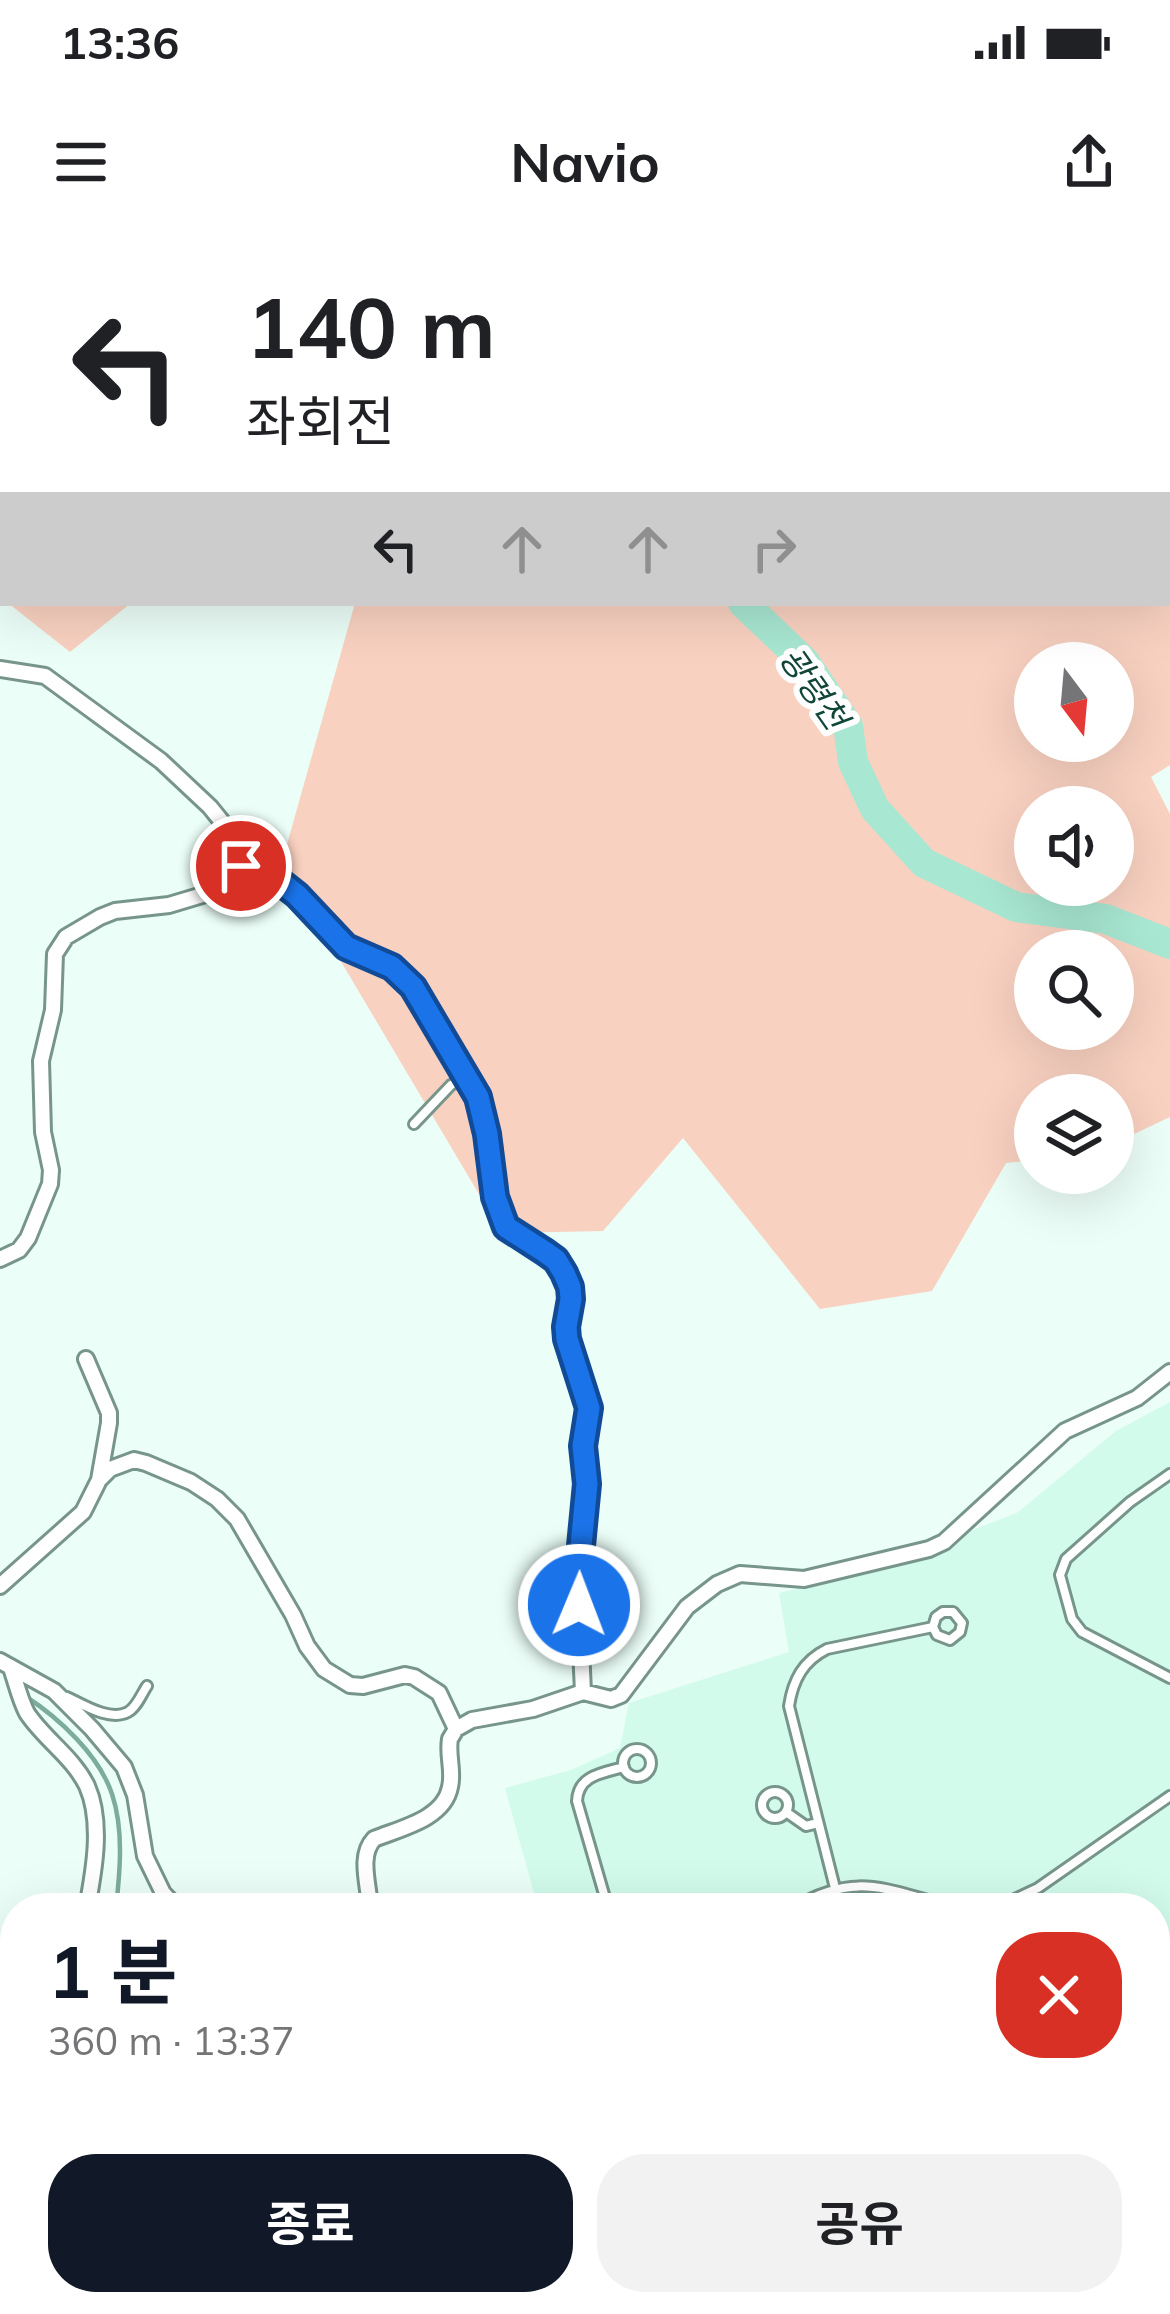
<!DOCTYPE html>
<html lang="ko">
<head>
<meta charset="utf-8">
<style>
  body { margin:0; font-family:Mulish,"Noto Sans KR",sans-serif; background:#f2f2f2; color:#202124; height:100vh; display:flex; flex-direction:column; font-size:45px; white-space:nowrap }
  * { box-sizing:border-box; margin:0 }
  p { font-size:39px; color:#757577 }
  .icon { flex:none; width:66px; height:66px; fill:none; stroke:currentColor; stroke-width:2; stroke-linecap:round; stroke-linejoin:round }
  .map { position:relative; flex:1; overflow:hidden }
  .drawer { position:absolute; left:0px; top:1653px; width:1170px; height:423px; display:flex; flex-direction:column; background:#fff; border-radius:48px 48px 0 0; box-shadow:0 12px 48px #0002 }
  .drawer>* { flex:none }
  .top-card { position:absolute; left:0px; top:0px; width:1170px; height:366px; box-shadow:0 12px 48px #0002; background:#fff; color:#202124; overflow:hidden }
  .needle { width:78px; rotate:164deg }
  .tools { position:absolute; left:1014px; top:402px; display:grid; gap:24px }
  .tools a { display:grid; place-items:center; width:120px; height:120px; border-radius:50%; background:#fff; box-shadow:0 12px 48px #0002; font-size:60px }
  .pin { position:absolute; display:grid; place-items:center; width:102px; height:102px; color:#fff; margin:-51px; border:6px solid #fff; border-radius:50%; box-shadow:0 3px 12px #0007 }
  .me { position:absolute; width:132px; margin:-66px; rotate:1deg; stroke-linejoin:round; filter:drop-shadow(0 0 9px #0008) }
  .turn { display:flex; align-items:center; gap:42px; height:252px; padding:0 48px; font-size:54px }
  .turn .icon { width:156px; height:156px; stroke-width:2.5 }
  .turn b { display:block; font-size:84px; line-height:102px }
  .lanes { display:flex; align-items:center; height:114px; padding:0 48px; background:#0003; justify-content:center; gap:60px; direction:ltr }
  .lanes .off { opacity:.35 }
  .round { display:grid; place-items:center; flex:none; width:126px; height:126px; border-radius:48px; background:#f2f2f2 }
  .overview { display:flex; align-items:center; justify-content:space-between; height:204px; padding:0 48px }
  h1 { font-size:72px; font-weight:700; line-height:90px; color:#111827 }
  .cta { display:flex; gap:24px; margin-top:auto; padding:24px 48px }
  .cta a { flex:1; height:138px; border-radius:48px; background:#111827; color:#fff; font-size:48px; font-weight:700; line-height:138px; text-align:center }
  .cta a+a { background:#f2f2f2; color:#202124 }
  .status { display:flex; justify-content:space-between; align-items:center; height:84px; padding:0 60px; background:#fff; direction:ltr }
  .status svg { height:33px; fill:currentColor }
  header { display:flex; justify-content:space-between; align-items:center; height:156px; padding:0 48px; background:#fff; font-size:54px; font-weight:700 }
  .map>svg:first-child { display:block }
</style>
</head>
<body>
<div class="status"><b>13:36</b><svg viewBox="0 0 49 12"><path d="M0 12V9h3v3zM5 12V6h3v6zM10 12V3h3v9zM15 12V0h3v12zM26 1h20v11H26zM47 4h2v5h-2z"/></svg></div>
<header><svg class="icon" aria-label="menu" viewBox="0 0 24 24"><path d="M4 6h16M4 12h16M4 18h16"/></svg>Navio<svg class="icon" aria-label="share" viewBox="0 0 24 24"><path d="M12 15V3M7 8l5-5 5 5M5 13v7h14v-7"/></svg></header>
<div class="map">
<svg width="1170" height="2074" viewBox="0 0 1170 2074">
  <rect width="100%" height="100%" fill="#ebfef7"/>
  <!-- built -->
  <path fill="#d2fbec" d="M1170 1162V2074H597L581 2061H1155V1668H538L505 1548 571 1530 620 1508 629 1463 789 1412 779 1353 938 1315 953 1305 962 1294 1017 1273 1116 1191Z"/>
  <!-- green -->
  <path fill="#f9d1c1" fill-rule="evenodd" d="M0 0H1105L1107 3H3V359L0 357Z
    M1167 335 1170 337V525L1151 537 1170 574V877L1113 904V855H1035V920L1006 923 932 1051 820 1069 683 898 603 991 502 993 282 622 355 363H1167ZM1035 423H1113V501H1035ZM1035 567H1113V645H1035ZM1035 711H1113V789H1035Z
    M8 363H131L70 412Z"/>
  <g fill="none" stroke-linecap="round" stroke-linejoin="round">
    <!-- stream -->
    <path stroke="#7cac9c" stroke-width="4.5" d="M25 1456C59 1478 99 1515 112 1554 124 1590 120 1631 116 1668
      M115 2061 120 2074"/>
    <!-- river -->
    <path stroke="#a8e7d2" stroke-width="30" d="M510 0 514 3
      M743 363 805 422 848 486 853 522 875 569 924 623 1016 667 1106 679 1170 704"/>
    <defs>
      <path id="lane" d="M414 884 451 845 466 837
        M1170 1234 1130 1262 1066 1319 1060 1335 1072 1379 1082 1392 1170 1438
        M67 1457C82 1464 110 1482 128 1472 137 1467 142 1453 147 1446
        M623 1523a14 14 0 1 1 28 0a14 14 0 1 1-28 0Z
        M762 1565a13 13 0 1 1 26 0a13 13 0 1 1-26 0Z
        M786 1572 806 1586 818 1583
        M835 1648 789 1466C793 1440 803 1421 827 1409L933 1387 936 1377 943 1372H953L962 1383 960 1392 950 1400 937 1395 933 1387
        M608 1668 577 1561C578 1535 603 1533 624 1527
        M793 1668C863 1626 894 1656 963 1668
        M996 1668 1038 1648 1170 1556
        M1155 1797 1170 1793
        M0 2026 15 2035
        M1155 2031 1170 2025
        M1155 2051 1170 2058
        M54 2061 74 2074
        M685 2061 700 2074
        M967 2061 973 2074
        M1023 2061 1037 2074
        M1053 2061H1078
        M345 2074 354 2071 363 2074
        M816 2074 821 2061
        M978 2074 991 2061
        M1066 2074 1086 2061"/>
      <path id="street" d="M0 429 45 436 161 521 210 567 227 588 233 607 235 632 230 642 219 650 169 665 115 671 100 677 66 697 55 714 53 770 41 821 43 892 51 930 50 944 28 998 19 1010 0 1019
        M241 626 283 644 297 655 346 707 392 727 413 747 478 857 487 894 495 957 505 987 556 1020 570 1047 571 1059 566 1087 567 1099 589 1168 583 1206 587 1244 580 1315 572 1328V1341L579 1365 583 1452
        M86 1119 109 1173V1183L99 1240
        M0 1346 83 1272 99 1240 110 1229 134 1220 146 1223 191 1242 217 1259 237 1279 293 1375 307 1406 324 1429 350 1445 363 1446 405 1435 414 1437 439 1453 456 1489
        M0 1421 54 1451 92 1489 124 1527 135 1555 145 1616 163 1653 177 1668
        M11 1428C16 1442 20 1460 27 1473 44 1499 73 1517 87 1546 103 1582 94 1631 87 1668
        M370 1668C369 1645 358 1616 374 1599 401 1588 444 1579 450 1547 454 1531 447 1515 450 1499L456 1489 472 1480 533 1469 583 1452 611 1459 621 1455 687 1367 717 1344 740 1334 804 1339 929 1309 944 1302 1065 1191 1137 1158 1170 1132
        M0 1933 15 1868
        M548 2061 564 2074"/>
    </defs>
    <!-- lane casing -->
    <use href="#lane" stroke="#77958b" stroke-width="14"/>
    <!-- street casing -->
    <use href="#street" stroke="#77958b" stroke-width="20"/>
    <!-- lane -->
    <use href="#lane" stroke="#fff" stroke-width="8"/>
    <!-- street -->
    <use href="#street" stroke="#fff" stroke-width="14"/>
  </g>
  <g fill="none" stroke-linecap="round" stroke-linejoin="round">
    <defs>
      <path id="route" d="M241 626 283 644 297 655 346 707 392 727 413 747 478 857 487 894 495 957 506 987 545 1012 556 1020 564 1033 570 1047 571 1059 566 1087 567 1099 589 1168 583 1206 587 1244 580 1316 572 1328V1341L579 1365"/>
    </defs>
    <!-- route casing -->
    <use href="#route" stroke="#114b97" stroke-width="30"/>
    <!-- route -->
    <use href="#route" stroke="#1a73e8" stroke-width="21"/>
  </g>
  <g text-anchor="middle" stroke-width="12" stroke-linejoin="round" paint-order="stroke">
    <!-- water labels -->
    <g font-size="33" font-style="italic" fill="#114638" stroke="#fff">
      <text transform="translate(814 448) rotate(55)" y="12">광령천</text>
    </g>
  </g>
</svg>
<div class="tools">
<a><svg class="needle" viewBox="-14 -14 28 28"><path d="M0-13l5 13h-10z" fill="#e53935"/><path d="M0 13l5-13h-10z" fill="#757577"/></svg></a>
<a><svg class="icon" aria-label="sound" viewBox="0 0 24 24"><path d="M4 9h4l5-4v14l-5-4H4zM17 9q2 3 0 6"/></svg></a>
<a><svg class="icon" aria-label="search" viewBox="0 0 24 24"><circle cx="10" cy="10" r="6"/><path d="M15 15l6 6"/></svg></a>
<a><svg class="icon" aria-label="layers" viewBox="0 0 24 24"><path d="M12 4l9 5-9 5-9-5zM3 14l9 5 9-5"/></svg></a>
</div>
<div class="pin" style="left:241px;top:626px;background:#d93025"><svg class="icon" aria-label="arrive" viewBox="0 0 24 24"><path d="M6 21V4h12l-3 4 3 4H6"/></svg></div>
<svg class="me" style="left:579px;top:1365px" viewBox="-20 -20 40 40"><circle r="17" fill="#1a73e8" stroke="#fff" stroke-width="3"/><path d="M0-11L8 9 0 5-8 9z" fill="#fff"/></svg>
<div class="top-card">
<div class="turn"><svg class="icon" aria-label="left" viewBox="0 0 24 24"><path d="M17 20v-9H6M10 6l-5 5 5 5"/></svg><div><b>140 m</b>좌회전</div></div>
<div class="lanes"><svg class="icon" aria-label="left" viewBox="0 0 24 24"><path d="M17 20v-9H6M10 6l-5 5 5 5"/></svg><svg class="icon off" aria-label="ahead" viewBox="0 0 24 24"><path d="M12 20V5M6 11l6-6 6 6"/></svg><svg class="icon off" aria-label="ahead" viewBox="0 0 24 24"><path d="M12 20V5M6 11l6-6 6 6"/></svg><svg class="icon off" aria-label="right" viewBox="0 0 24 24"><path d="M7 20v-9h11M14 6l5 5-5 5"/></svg></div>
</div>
<section class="drawer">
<div class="overview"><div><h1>1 분</h1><p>360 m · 13:37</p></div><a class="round" style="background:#d93025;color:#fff"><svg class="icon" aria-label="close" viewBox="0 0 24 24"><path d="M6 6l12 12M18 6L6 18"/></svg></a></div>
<div class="cta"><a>종료</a><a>공유</a></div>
</section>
</div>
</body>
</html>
